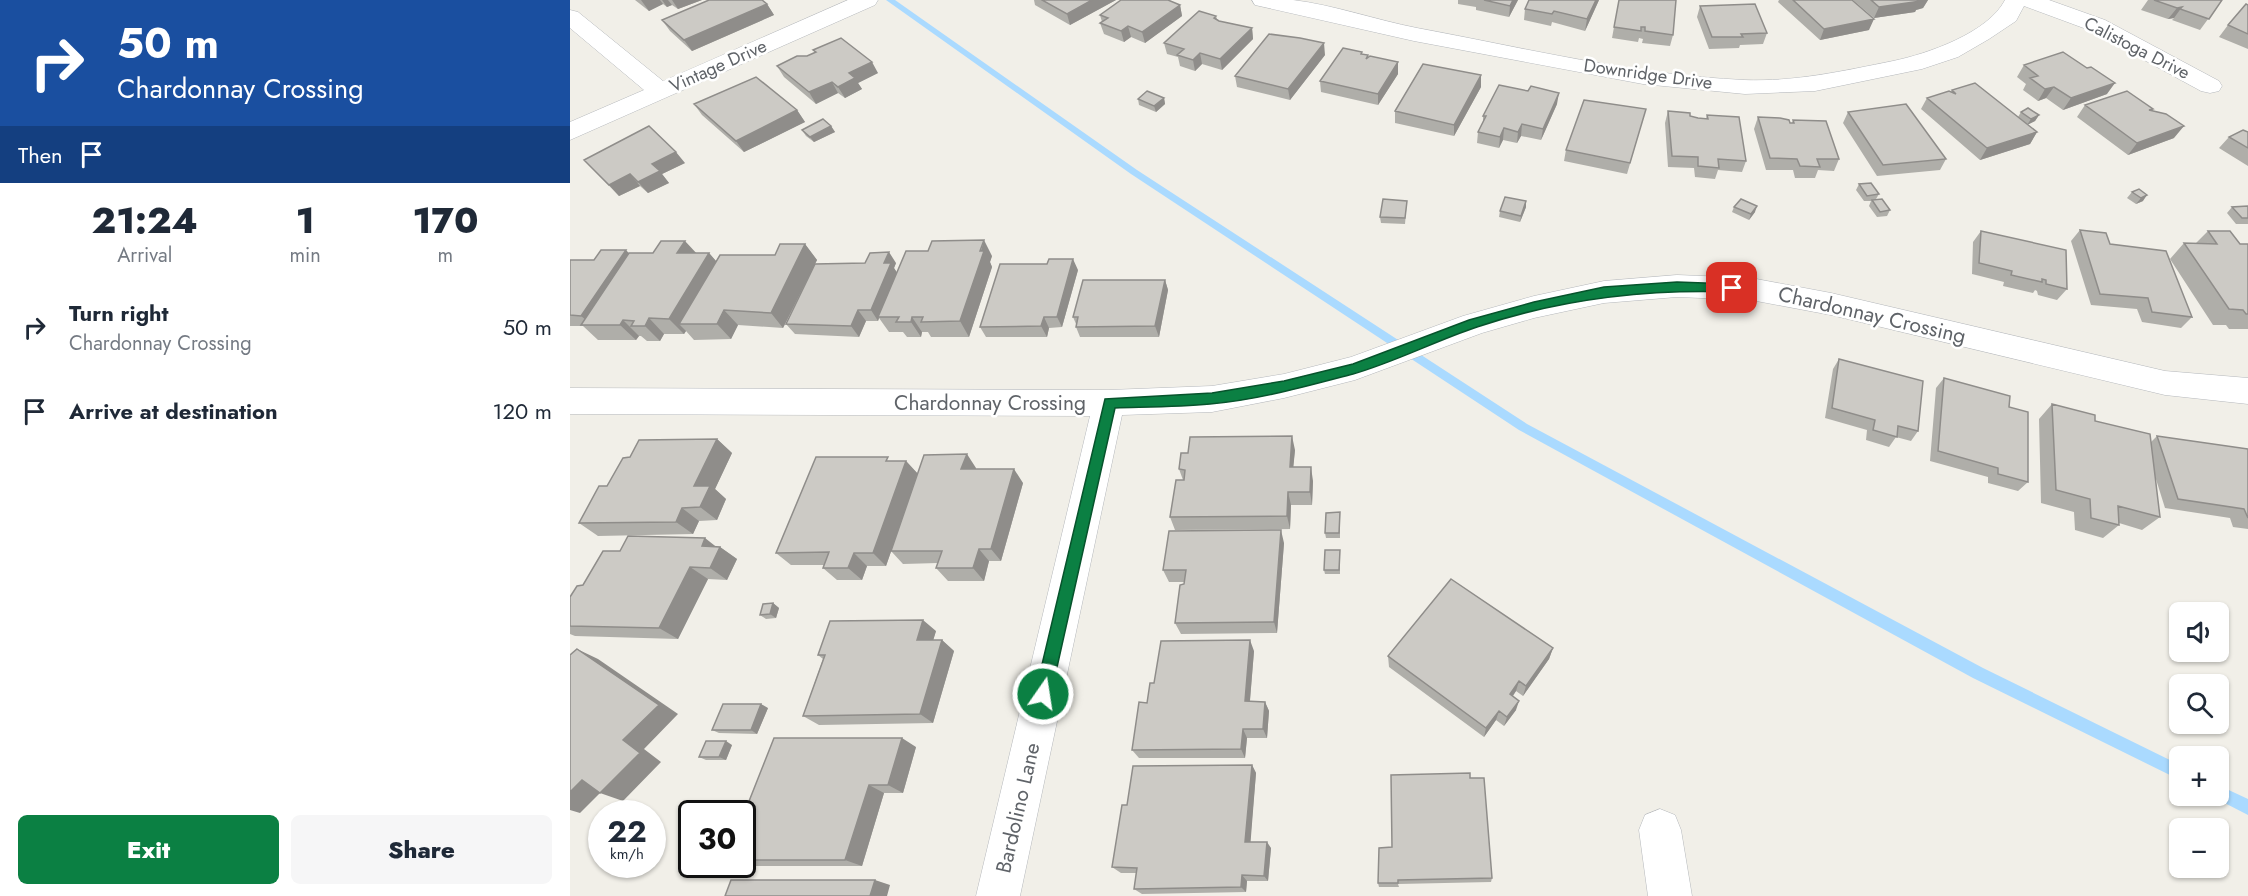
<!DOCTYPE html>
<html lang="en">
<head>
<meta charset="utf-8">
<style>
  body { margin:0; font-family:Jost,sans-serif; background:#f6f6f7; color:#1f2937; height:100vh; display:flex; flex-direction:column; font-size:22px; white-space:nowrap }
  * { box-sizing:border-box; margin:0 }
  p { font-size:20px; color:#747a83 }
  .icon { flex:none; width:33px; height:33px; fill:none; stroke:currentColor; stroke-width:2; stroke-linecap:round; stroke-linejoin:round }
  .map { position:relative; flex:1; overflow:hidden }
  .panel { display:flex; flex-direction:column; background:#fff; width:570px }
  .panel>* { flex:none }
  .banner { background:#1a4fa0; color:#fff; overflow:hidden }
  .fabs { position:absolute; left:1599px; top:602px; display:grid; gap:12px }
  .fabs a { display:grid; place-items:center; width:60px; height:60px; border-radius:9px; background:#fff; box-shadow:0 2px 4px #0004; font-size:30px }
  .speed { position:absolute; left:18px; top:800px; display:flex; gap:12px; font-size:30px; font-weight:700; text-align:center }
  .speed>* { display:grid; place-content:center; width:78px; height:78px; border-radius:50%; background:#fff; box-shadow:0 2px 4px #0004; line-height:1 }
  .speed small { font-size:15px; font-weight:400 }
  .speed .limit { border:3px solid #111; border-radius:9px; background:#fff; color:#111 }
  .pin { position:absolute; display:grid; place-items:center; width:51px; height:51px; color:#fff; margin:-26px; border-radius:12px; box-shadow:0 3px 9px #0006 }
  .me { position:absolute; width:66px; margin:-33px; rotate:13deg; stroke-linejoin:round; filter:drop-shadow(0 0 4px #0008) }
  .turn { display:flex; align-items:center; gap:21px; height:126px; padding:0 18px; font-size:27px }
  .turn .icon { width:78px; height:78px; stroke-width:2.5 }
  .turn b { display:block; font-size:42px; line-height:51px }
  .then { display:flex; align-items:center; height:57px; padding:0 18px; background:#0003; gap:12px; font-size:22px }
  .eta { display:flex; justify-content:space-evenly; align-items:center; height:102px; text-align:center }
  .eta b { font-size:36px; font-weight:800; line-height:42px }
  .primary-button { display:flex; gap:12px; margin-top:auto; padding:12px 18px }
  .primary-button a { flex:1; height:69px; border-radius:9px; background:#0b8043; color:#fff; font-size:24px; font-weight:800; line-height:69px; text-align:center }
  .primary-button a+a { background:#f6f6f7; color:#1f2937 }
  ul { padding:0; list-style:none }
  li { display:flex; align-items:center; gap:18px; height:84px; padding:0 18px }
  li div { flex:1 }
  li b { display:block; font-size:22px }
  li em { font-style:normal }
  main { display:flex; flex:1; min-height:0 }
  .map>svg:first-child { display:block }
</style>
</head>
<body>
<main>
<section class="panel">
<div class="banner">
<div class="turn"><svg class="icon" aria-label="right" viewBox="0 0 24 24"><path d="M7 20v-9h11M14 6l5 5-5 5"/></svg><div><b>50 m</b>Chardonnay Crossing</div></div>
<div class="then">Then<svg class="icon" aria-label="arrive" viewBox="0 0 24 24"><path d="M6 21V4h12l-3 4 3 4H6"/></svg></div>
</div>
<div class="eta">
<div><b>21:24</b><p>Arrival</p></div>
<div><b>1</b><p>min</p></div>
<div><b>170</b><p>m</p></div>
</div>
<ul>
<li><svg class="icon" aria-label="right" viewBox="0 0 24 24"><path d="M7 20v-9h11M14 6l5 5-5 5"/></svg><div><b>Turn right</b><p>Chardonnay Crossing</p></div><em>50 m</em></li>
<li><svg class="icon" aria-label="arrive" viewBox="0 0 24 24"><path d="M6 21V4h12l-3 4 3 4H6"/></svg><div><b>Arrive at destination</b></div><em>120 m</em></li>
</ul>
<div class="primary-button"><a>Exit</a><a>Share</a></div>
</section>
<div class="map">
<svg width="1678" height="896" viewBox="0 0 1678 896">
  <rect width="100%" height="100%" fill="#f1efe8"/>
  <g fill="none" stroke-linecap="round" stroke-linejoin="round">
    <!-- stream -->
    <path fill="#aadaff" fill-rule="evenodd" d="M316 0H325L567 170 957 424 1413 668 1610 765V780L1403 678 949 430 561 174Z
      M1648 785 1678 799V815L1643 797 1642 795H1648Z"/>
    <defs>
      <path id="street" d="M278 0H308L305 5 0 140V122L74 90 0 28V10L8 12 93 81Z
        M682 0C695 0 710 0 723 0 764 5 806 20 847 28 955 48 1064 75 1174 80 1225 82 1273 71 1323 61 1357 54 1418 33 1435 0H1479L1535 20 1649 81 1652 86 1649 91 1640 93 1631 91 1519 30 1454 6 1446 21 1419 39 1388 57 1352 69 1245 91 1175 94 1073 84 844 41 685 5Z
        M1107 275 1181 278 1261 293 1595 371 1678 378V404L1595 395 1261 315 1181 300 1107 297 1034 303 964 318 912 333 785 380 714 398 642 412 552 415 450 896H406L520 416 0 414V388L539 390 642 386 714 374 781 357 893 316 964 296 1034 281Z
        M1090 809 1105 815 1111 830 1122 896H1078L1069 830 1075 815Z"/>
    </defs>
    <!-- street casing -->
    <use href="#street" stroke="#b5b8bc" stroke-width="1"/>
    <!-- street -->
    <use href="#street" fill="#fff" fill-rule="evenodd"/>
  </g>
  <!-- wall -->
  <path fill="#afaea9" d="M65 0H132L108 9 102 5 97 7 93 4 79 11Z
    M464 0H546L500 25 465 5Z
    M888 0H948L939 17 906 10V7L888 4Z
    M1029 0 1015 31 982 22 981 26 954 20 955 9Z
    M1049 0 1103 35 1100 46 1072 43 1073 39 1069 38 1068 42 1042 38Z
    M1209 0H1282L1299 30 1250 40 1208 2Z
    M1283 0H1358L1353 8 1346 10 1345 12 1304 18Z
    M1578 0H1652L1630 30 1602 20 1604 18 1598 19 1571 10Z
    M197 4 204 15 122 51 100 31 92 20Z
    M610 5 612 16 575 43 561 37 554 42 534 34 530 23 532 22 530 15Z
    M1678 5V49L1649 37 1658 25Z
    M1130 6 1197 33 1193 44 1170 45 1169 48 1139 49 1127 17Z
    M646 16 647 19 649 21 682 28 683 39 652 70 632 64 625 71 610 66 608 57 597 54 594 43Z
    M243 50 308 73 288 83 292 89 275 98 268 93 246 104 214 77 207 66 237 56 245 53Z
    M792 54 798 55V58L828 62V74L808 105 751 92 750 81Z
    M755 55 720 100 667 87 665 76Z
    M1454 65 1537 94 1493 110 1476 98 1468 101 1453 90 1456 84 1447 77Z
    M911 87 884 136 825 123V111Z
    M1382 90 1448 117 1451 112 1469 115 1465 121 1457 125 1467 132 1460 144 1410 160 1351 109 1357 98 1381 92Z
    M594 98 595 104 586 112 569 105 568 99Z
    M124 104 227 110 235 122 174 152 132 115Z
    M987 104 971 140 951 136 947 143 933 140 929 148 907 143 908 132 913 123V116Z
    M1515 105 1583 109 1582 111 1604 138 1558 155 1507 117Z
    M1076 109 1057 174 994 161 996 150Z
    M1098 111 1128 118 1136 119 1137 115 1176 161 1172 172 1148 170 1145 179 1125 177 1124 168 1098 167 1095 123Z
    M1278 112 1376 159 1370 170 1307 176 1273 123Z
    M1188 117 1220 123H1222L1223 120 1269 159 1264 171 1248 170 1245 178H1225L1223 170H1196L1184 129Z
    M261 126 265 132 244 142 236 136 232 130Z
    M1678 132V166L1649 148 1659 137Z
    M14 160 115 163 92 174 99 183 78 193 70 186 49 196Z
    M1289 184 1309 194 1306 199 1320 210 1317 216 1307 217 1299 206 1301 201H1294L1286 190Z
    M1569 189 1573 201 1566 204 1557 198 1562 192Z
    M837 201 835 224 811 223 810 217Z
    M956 201V207L950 222 929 217 930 211Z
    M1678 206V224H1666L1657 213 1662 207Z
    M1164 207 1185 212 1179 220 1162 212Z
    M1510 230 1540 244 1622 317 1611 328 1572 322 1567 309 1521 305 1501 241Z
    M1411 231 1497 289 1487 300 1468 295 1467 291 1465 290 1463 293 1433 286 1434 282 1402 274 1403 242Z
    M1638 231 1670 244H1678V329H1659L1656 325H1643L1600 259 1614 243H1626Z
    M235 244 247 260 245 264 326 263 324 268 327 273 422 256 420 262 422 267 399 337H361L358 332H352L351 337H337L333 332H319L309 318 308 321H296L289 337 225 334 216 324 236 282 213 328 168 325 161 339 124 340 116 331 114 334H94L90 341H77L71 336H69L66 340H28L13 326H0V260H24L59 254 139 253 146 261 205 255Z
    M508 270 492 327 479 328 477 337H416L410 327Z
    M595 280 598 290 589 337H510L506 327V324L503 317Z
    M1269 359 1348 431 1341 441 1326 437 1319 447 1296 440 1297 430 1255 418 1263 369Z
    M1374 378 1439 407 1458 482 1448 491 1418 483V477L1360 461 1366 388Z
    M1482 404 1581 442 1587 436 1678 449V529L1663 527 1660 518 1595 508 1585 476 1590 517 1572 530 1549 523V525L1533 538 1505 530 1504 512 1471 503 1469 419Z
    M147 439 162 453 145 489 156 499 147 520 129 521 123 534 28 536 9 523 60 457Z
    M725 450 723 467 743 481 742 505H721L720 529 605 530 600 517 613 480 609 469Z
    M321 461H336L348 474 406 468V469L453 483 431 561H419L414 581H378L366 568 368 563 333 564 321 551 335 511 316 566H297L292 580H267L253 568 254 565H221L206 553Z
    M770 512V538H756L755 533Z
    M714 543 707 633 611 634 605 623 615 582H599L593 570Z
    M150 547 167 559 157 580 138 579 108 639 5 636 0 634V597L50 551Z
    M770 550V574H755L754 570Z
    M203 603 209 608 206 618 196 619 190 615Z
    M366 631 363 640H372L384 651 363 723 249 725 233 716 253 659 248 655Z
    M983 648 979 659 953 696 946 691 943 696 946 710 934 726 926 720 914 737 819 667 818 656Z
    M684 651 680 701 695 702 699 711 697 738H677L675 758H569L562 750 584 683Z
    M198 708 187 734 149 733 142 730Z
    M162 745 156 760H136L129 757Z
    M346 747 333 793H314L292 866H155L150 864H172V819Z
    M682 765 686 773 680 842 701 848 698 881H677L676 892 572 894 564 889 566 873H551L542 867 557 805Z
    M900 778 922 878 921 882 828 884 829 887H809L808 883 822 847Z"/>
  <!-- shaded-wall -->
  <path fill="#8f8d8a" d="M71 0H90L93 4 79 11Z
    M92 0H98L102 5 97 7Z
    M102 0H132L108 9Z
    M522 0H546L500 25 497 14Z
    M943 0H948L939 17 940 6Z
    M1026 0H1029L1015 31 1017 19Z
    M1348 0H1358L1353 8 1346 10 1345 12 1304 18 1309 7Z
    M197 4 204 15 122 51 114 40Z
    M610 5 612 16 575 43 572 32Z
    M1612 7 1604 18 1598 19 1607 8Z
    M1304 19 1299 30 1250 40 1254 29Z
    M558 26 561 37 554 42 551 31Z
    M682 28 683 39 652 70 650 59Z
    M754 43 755 55 720 100 718 89Z
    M630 53 632 64 625 71 623 60Z
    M302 62 308 73 288 83 292 89 275 98 268 87 279 73Z
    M828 62V74L808 105V94Z
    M911 75V87L884 136V125Z
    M262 82 268 93 246 104 239 92Z
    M1545 83 1537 94 1493 110 1501 98Z
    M1484 87 1476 98 1468 101 1475 89Z
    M989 93 987 104 971 140 973 129Z
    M594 98 595 104 586 112 584 106Z
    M227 110 235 122 174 152 166 141Z
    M1469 115 1465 121 1457 125 1461 119Z
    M952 124 951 136 947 143 948 132Z
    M261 126 265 132 244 142 240 137Z
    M1614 126 1604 138 1558 155 1567 143Z
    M934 128 933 140 929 148 930 137Z
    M1467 132 1460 144 1410 160 1417 148Z
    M106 152 115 163 92 174 99 183 78 193 68 182 82 164Z
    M60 174 70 186 49 196 39 185Z
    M1577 195 1573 201 1566 204 1571 198Z
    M956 201V207L950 222 951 216Z
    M1187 206 1185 212 1179 220 1181 214Z
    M414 240 422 256 420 262 422 267 399 337 390 321Z
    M115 241 129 256 107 253Z
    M235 244 247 260 213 328 201 313Z
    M56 250 66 261 22 325 11 316Z
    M319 252 326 263 324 268 328 274 308 317 309 318 308 321 301 310 314 263Z
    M139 253 152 268 109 324 116 331 114 334 99 319Z
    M503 259 508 270 492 327 487 317Z
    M595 280 598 290 589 337 585 326Z
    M154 310 168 325 161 339 147 324Z
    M288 310 296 321 289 337 281 326Z
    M342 317 352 332 351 337 341 322Z
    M474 317 479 328 477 337 471 326Z
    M79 318 94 334 90 341 75 326Z
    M53 320 69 336 66 340 50 325Z
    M722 436 725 450 722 481 720 467Z
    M147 439 162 453 145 489 156 499 147 520 130 507 124 486Z
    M397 454 406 468 402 483 391 469Z
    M336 461 348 474 316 566 303 553Z
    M741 467 743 481 742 505 740 492Z
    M444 469 453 483 431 561 421 549Z
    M718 492 721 505 720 529 717 516Z
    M112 508 129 521 123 534 106 522Z
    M711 530 714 543 707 633 704 622Z
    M135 538 149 549 150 547 167 559 157 580 140 568 132 546Z
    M409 549 419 561 414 581 403 568Z
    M284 553 297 566 292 580 278 568Z
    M120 567 138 579 108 639 89 628Z
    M203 603 209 608 206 618 200 614Z
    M353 620 366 631 360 651 347 640Z
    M372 640 384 651 363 723 350 714Z
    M680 640 684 651 679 711 675 701Z
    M983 648 979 659 953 696 956 686Z
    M7 649 28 659 108 714 74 749 91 762 53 801 30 793 53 740Z
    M949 681 946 691 937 704 940 694Z
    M949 701 946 710 934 726 937 717Z
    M695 702 699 711 697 738 693 729Z
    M191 704 198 708 187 734 181 730Z
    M929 711 926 720 914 737 916 728Z
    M673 729 677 738 675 758 671 749Z
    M332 738 346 747 333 793 318 785Z
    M156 741 162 745 156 760 149 757Z
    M682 765 686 773 680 849 675 842Z
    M12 780 35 788 10 813 0 810V792Z
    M299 785 314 793 292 866 275 860Z
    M697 842 701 848 698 881 694 876Z
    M672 875 677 881 676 892 671 887Z
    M305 880 320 885 317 896H300Z"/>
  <!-- building -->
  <path fill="#cccac5" stroke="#8f8d8a" stroke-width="1.5" d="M139 0H192L197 4 114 40 92 20Z
    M472 0H522L497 14Z
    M551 0H598L610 5 572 32 558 26 551 31 530 23 538 18 530 15Z
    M914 0H943L940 6Z
    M959 0H1026L1017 19 984 11 982 14 955 9Z
    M1049 0H1106L1103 35 1075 31V27H1071V31L1044 27Z
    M1223 0H1282L1304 19 1254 29Z
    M1301 0H1349L1351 1 1309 7Z
    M1584 0H1652L1639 19 1610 9 1612 7 1607 8Z
    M1185 4 1197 33 1171 34 1173 37H1142L1130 6Z
    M1676 4 1678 5V34L1658 25Z
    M629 11 646 16 644 18 649 21 682 28 650 59 630 53 623 60 607 55 614 49 594 43Z
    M699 34 730 38 754 43 718 89 665 76Z
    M271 38 302 62 279 73 285 78 268 87 262 82 239 92 207 66 227 56H237L246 52 243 50Z
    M773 48 792 52 791 54 798 55 796 59 800 56 828 62 808 94 750 81Z
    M1493 52 1517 68 1521 67 1545 83 1501 98 1484 87 1475 89 1460 78 1468 76 1454 65Z
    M853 64 911 75 884 125 825 111Z
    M186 77 227 110 166 141 124 104Z
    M1405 83 1467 132 1417 148 1357 98 1379 91 1386 94 1382 90Z
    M929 85 958 91 961 86 989 93 973 129 952 124 948 132 934 128 930 137 908 132 916 116H913Z
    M577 91 594 98 584 106 568 99Z
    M1557 91 1583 109 1579 110 1596 114 1614 126 1567 143 1515 105Z
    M1014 100 1076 109 1060 163 996 150Z
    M1336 104 1376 159 1313 165 1278 112Z
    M1458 108 1469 115 1461 119 1451 112Z
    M1098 111 1120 113V116L1128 118 1138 119 1137 115 1169 117 1176 161 1148 159 1149 168 1128 166V157L1102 156Z
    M1188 117 1210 118 1219 120 1220 123H1224L1223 120 1256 121 1269 159H1247L1250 167 1230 166 1227 159 1200 158Z
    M253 119 261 126 240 137 232 130Z
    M79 126 106 152 82 164 90 171 68 182 60 174 39 185 14 160Z
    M1673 130 1678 132V148L1659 137Z
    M1301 183 1309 194 1297 196 1289 184Z
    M1569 189 1577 195 1571 198 1562 192Z
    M935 197 956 201 951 216 930 211Z
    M813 199 837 201 835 218 810 217Z
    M1171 199 1187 206 1181 214 1164 207Z
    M1312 199 1320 210 1310 212 1302 200Z
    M1678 206V218H1672L1662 207Z
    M1510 230 1536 233 1540 244 1596 251 1622 317 1582 312 1578 298 1530 294Z
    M1411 231 1496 250 1497 289 1476 284V280L1472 279V282L1441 275 1442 271 1409 263Z
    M1638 231H1660L1670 244H1678V314H1676L1673 310 1659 309 1614 243 1647 244Z
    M414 240 410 251H414L390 321 351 322 353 317H342L341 322H326L329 317H308L336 251H358L362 241Z
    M91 241H115L107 253H139L99 319 79 318 75 326H61L64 321 53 320 50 325H11L59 253H83Z
    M210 244H235L201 313 154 310 147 324H109L150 255H205Z
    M31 250H56L11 316 0 315V260H24Z
    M319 252 314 263H321L301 310H288L281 326 216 324 245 264 295 263 300 253Z
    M479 259H503L487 317H474L471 326 410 327 430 264H477Z
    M513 280H595L585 326 506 327 508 317H503Z
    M1269 359 1353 381 1348 431 1328 426 1327 437 1303 430 1305 420 1262 408Z
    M1374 378 1440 396 1439 407 1458 412V482L1428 474V468L1368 451Z
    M1482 404 1525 415V421L1580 434 1590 517 1548 506 1549 525 1521 518 1520 499 1486 490Z
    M722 436 720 467H741L740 492H718L717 516 600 517 606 480H614L615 470 609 469 611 453H618L620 437Z
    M1587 436 1678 449V518L1674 509 1608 499Z
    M147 439 124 486H140L130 507 112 508 106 522 9 523 29 486H37L53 458 60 457 69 440Z
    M397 454 391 469H444L421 549H409L403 568H366L372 551H321L354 455Z
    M246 457H318L316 461H336L303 553H284L278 568H253L259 552 206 553Z
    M770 512 769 533H755L756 513Z
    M711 530 704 622 605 623 610 585 614 584 616 570H593L599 531Z
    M58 536 135 538 132 546 150 547 140 568 120 567 89 628 0 626V597L7 586 13 585 33 551H50Z
    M755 550H770L769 570H754Z
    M881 579 983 648 956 686 949 681 940 694 949 701 937 717 929 711 916 728 818 656Z
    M203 603 200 614 190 615 193 604Z
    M353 620 347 640H372L350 714 233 716 255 655H248L260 621Z
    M680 640 675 701 695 702 693 729H673L671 749 562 750 569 702 577 703 580 683H584L591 641Z
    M7 649 89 705 53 740 70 753 30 793 12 780 0 792V655Z
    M153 704H191L181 730H142Z
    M204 738H332L318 785H299L275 860H172V819Z
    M136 741H156L149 757H129Z
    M682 765 675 842H697L694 876 672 875 671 887 564 889 567 868 542 867 552 805H557L563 766Z
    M900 773V778H914L922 878 828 880V883H808L809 848 822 847 821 775Z
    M161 880H305L300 896H155Z"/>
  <!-- route -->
  <path fill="#0b8043" stroke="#07532c" stroke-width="1.5" d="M1107 282 1162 284 1168 288 1162 292C1075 289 990 299 907 327 865 341 825 362 783 374 737 386 688 400 640 404 609 407 576 407 545 408L481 694 479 700 473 702 468 700 465 694 535 399 642 393 714 381 783 364 899 320 964 302 1034 287Z"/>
  <g text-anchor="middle" stroke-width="5" stroke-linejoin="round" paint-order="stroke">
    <!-- far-street labels -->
    <g font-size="18" fill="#5f6368" stroke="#fff">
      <text transform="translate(1567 48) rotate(27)" y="6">Calistoga Drive</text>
      <text transform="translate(148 66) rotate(-24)" y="6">Vintage Drive</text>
      <text transform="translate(1078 74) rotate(8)" y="6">Downridge Drive</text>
    </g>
    <!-- street labels -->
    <g font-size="21" fill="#5f6368" stroke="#fff">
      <text transform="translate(1302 315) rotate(13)" y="7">Chardonnay Crossing</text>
      <text x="420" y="410">Chardonnay Crossing</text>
      <text transform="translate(448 808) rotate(-77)" y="7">Bardolino Lane</text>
    </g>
  </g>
</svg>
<div class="fabs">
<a><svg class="icon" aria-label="sound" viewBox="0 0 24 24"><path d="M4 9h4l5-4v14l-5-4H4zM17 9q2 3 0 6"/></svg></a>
<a><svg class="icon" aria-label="search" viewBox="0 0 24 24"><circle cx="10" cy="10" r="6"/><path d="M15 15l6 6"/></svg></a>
<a>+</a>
<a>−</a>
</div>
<div class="speed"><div>22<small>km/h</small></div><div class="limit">30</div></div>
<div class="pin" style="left:1162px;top:288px;background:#d93025"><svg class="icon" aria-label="arrive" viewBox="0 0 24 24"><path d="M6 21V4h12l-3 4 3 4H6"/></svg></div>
<svg class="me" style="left:473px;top:694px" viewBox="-20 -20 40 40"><circle r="17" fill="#0b8043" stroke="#fff" stroke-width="3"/><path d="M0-11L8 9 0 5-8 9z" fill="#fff"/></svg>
</div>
</main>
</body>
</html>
